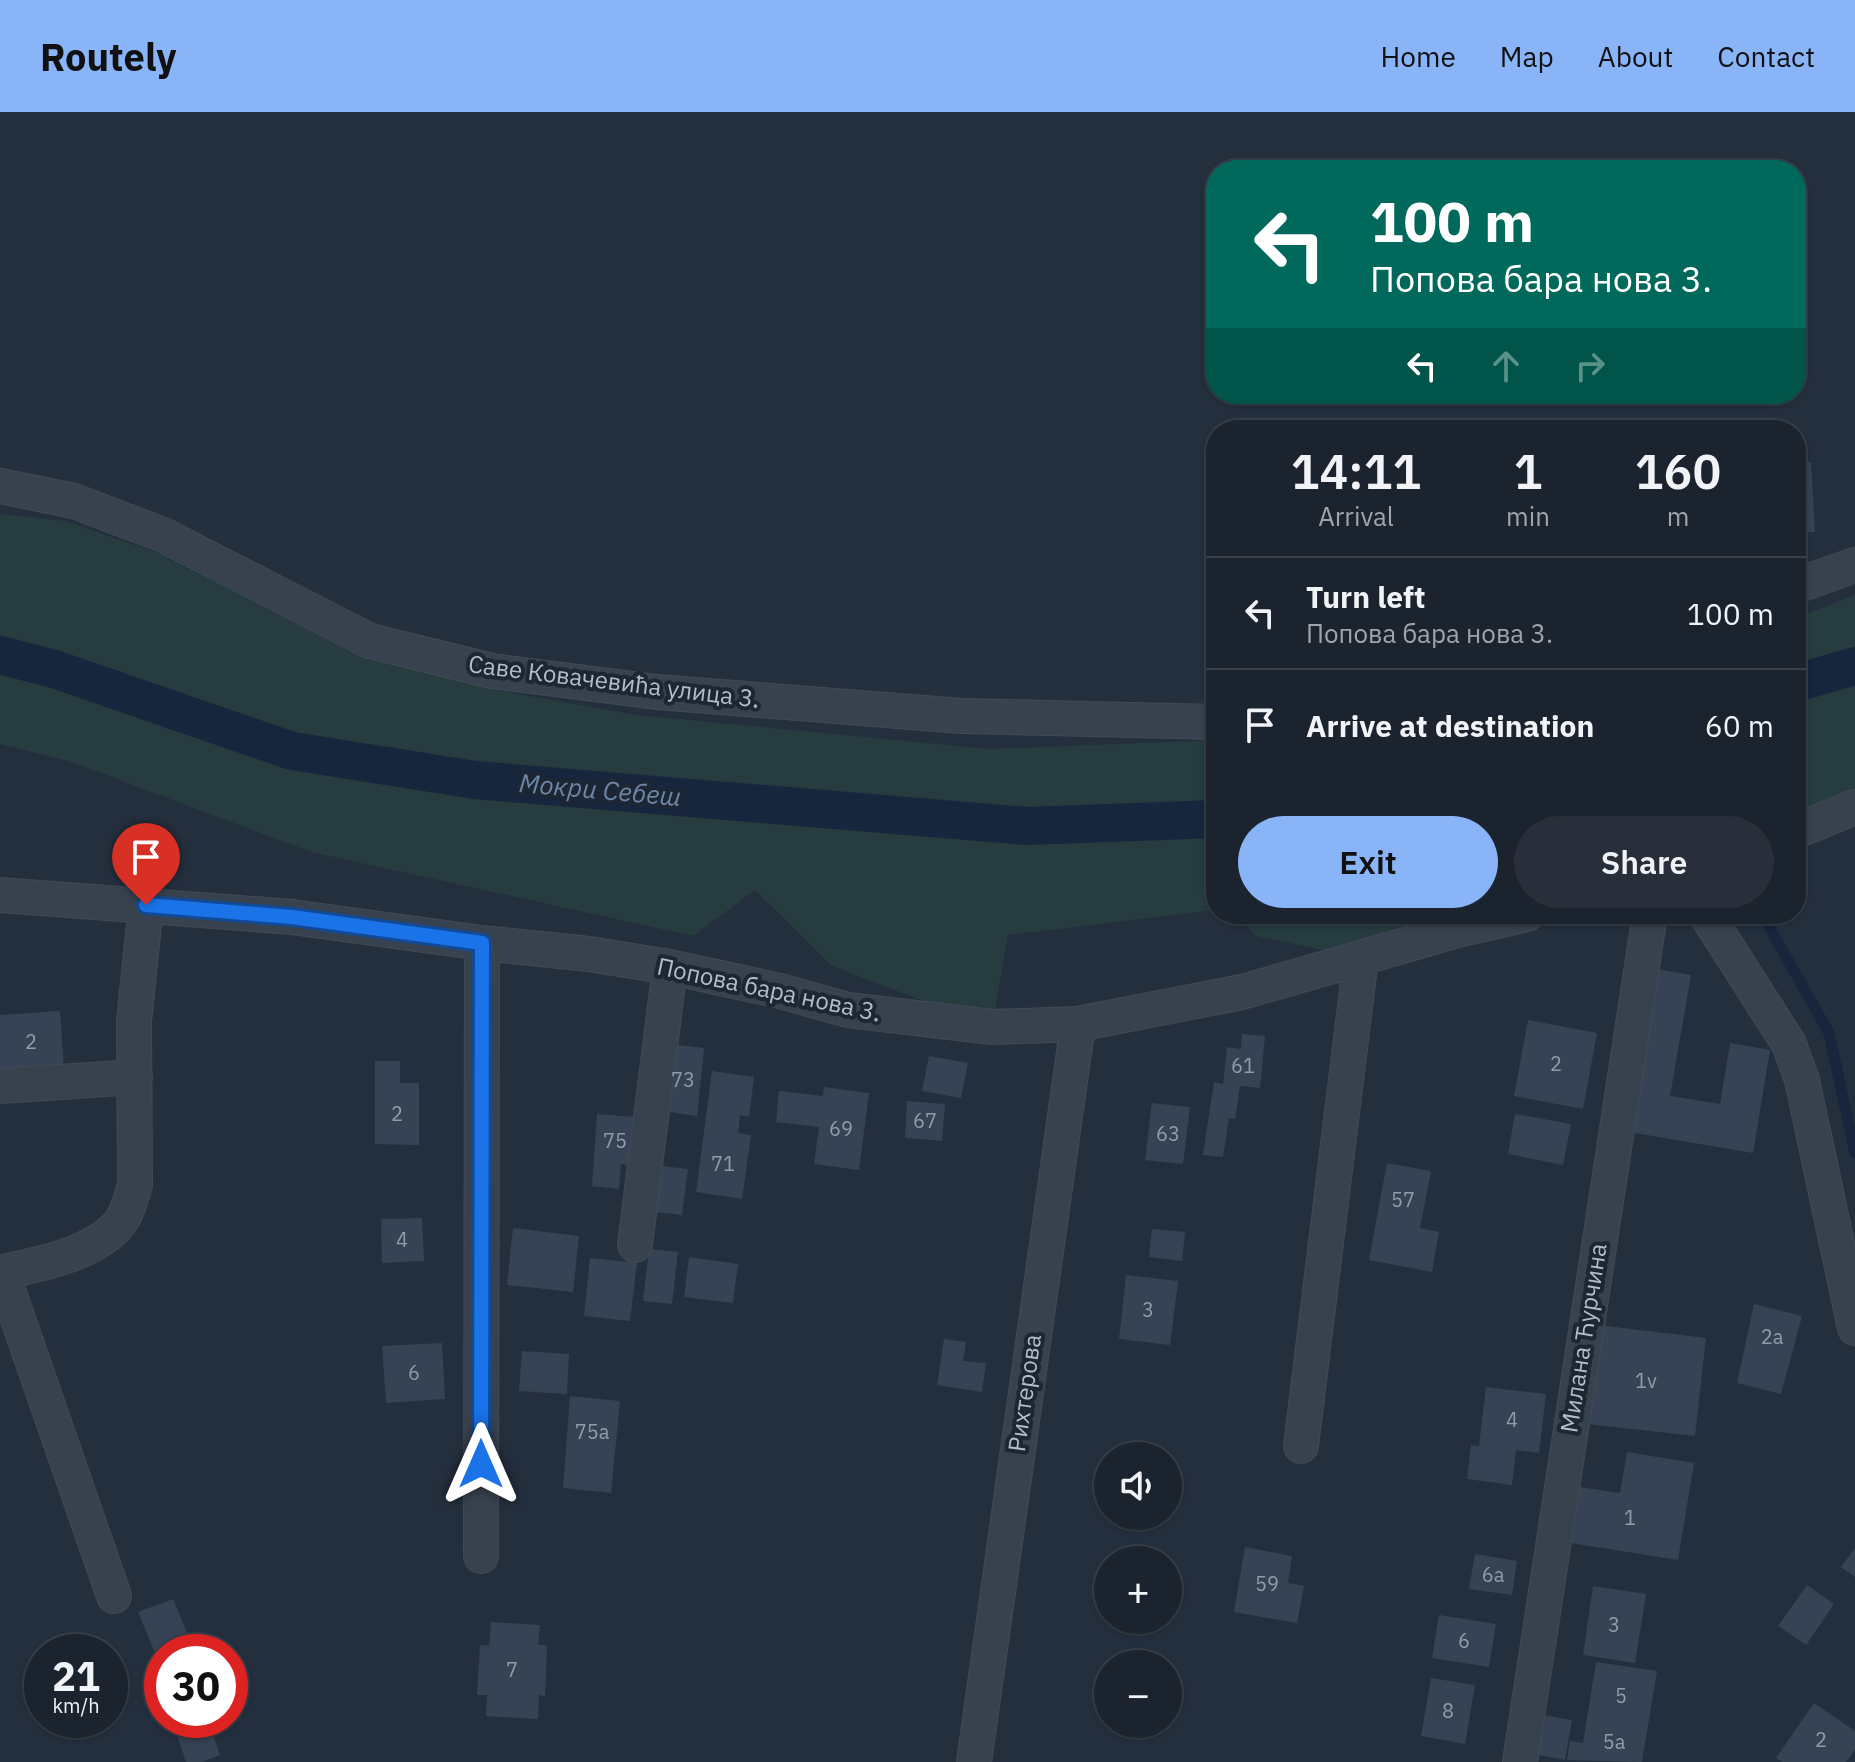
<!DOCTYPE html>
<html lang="en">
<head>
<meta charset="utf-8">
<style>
  body { margin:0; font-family:"IBM Plex Sans",sans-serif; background:#282f3a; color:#f1f3f6; height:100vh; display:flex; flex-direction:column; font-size:30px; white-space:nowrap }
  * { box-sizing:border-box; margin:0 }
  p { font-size:26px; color:#a0a4aa }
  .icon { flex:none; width:44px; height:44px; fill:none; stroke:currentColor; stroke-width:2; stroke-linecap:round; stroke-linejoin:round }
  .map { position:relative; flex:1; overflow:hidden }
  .side { position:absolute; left:1206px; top:308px; width:600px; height:504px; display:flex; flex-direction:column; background:#1b232e; border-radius:32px; box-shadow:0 2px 6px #0004,0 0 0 2px #39404a }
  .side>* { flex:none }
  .top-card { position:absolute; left:1206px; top:48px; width:600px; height:244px; border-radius:32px; box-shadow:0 2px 6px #0004,0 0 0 2px #39404a; background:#00695c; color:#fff; overflow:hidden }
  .tools { position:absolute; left:1094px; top:1330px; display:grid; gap:16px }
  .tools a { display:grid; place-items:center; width:88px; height:88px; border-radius:50%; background:#1b232e; box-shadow:0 2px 6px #0004,0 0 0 2px #39404a; font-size:40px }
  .speed { position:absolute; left:24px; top:1522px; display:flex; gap:16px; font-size:40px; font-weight:700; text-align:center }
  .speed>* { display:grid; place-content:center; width:104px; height:104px; border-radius:50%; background:#1b232e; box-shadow:0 2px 6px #0004,0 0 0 2px #39404a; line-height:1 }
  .speed small { font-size:20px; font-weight:400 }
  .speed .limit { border:12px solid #d22; background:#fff; color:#111 }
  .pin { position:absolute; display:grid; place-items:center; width:68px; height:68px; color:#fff; margin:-82px -34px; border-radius:50% 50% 50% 0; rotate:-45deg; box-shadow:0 0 8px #0007 }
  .pin .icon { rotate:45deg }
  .me { position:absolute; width:88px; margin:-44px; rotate:0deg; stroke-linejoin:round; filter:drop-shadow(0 0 6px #0008) }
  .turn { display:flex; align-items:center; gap:28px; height:168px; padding:0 32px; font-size:36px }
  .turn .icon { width:104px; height:104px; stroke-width:2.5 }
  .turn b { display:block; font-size:56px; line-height:68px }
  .lanes { display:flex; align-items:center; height:76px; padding:0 32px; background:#0003; justify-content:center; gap:40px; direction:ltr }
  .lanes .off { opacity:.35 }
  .eta { display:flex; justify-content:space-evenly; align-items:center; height:136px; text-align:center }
  .eta b { font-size:48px; font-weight:600; line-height:56px }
  .action { display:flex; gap:16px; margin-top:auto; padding:16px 32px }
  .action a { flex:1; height:92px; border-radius:48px; background:#8ab4f8; color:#111; font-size:32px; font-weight:600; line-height:92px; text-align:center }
  .action a+a { background:#282f3a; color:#f1f3f6 }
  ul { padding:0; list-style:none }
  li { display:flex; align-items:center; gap:24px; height:112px; padding:0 32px; border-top:2px solid #39404a }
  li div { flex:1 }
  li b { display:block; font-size:30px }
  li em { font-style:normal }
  header { display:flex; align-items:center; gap:48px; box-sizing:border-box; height:112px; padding:0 40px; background:#8ab4f8; color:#111 }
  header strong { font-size:38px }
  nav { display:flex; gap:44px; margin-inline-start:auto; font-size:28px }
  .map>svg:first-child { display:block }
</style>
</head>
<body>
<header>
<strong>Routely</strong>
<nav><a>Home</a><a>Map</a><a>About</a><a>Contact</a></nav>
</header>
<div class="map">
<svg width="1855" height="1650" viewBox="0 0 1855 1650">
  <rect width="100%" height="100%" fill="#242f3e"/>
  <!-- green -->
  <path fill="#263c3f" d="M0 402 65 409 155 440 367 547 507 580 637 603 989 637 1216 628V798L1008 823 992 915 832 854 755 778 693 824 311 740 69 649 0 632Z
    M1855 483V699L1796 721V506Z
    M1232 802H1525L1361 846 1257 824Z"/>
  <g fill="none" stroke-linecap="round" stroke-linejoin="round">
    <!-- stream -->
    <path stroke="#17263c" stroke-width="11" d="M1762 802 1829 921 1855 1041"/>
    <!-- canal -->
    <path stroke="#17263c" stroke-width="38" d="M0 543 54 557 292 639 475 668 1027 714 1216 707
      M1796 571 1855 554"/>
  </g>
  <!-- building -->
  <path fill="#364354" d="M1796 180H1805V242H1796Z
    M1811 350 1815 420 1796 421V351Z
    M1657 857 1691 863 1670 984 1720 992 1730 931 1770 938 1753 1041 1629 1020Z
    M60 899 64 958 0 962V903Z
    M1528 908 1597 921 1583 997 1514 984Z
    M1242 922 1265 924 1260 976 1240 974 1235 1007 1229 1006 1223 1045 1203 1043 1214 970 1223 972 1227 935 1241 937Z
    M670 932 704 936 697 1004 662 999Z
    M929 944 968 951 961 986 922 979Z
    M375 949H400V971H419V1033L375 1032Z
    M712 959 754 965 749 1005 740 1003 738 1021 751 1023 742 1087 696 1080Z
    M824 975 869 981 859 1058 814 1052 819 1015 776 1010 779 979 823 984Z
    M907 989 945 992 942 1029 905 1026Z
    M1152 991 1190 995 1183 1052 1145 1048Z
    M597 1002 636 1005 632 1054 621 1052 619 1077 592 1074Z
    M1515 1002 1571 1012 1563 1053 1508 1042Z
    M1387 1051 1431 1059 1420 1116 1439 1120 1432 1160 1369 1148Z
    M660 1054 688 1057 682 1103 654 1100Z
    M422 1106 424 1149 382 1151 381 1107Z
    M513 1116 579 1124 573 1180 507 1173Z
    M1152 1117 1185 1120 1182 1149 1149 1145Z
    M649 1137 678 1140 672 1192 643 1189Z
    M689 1145 738 1152 733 1191 684 1185Z
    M590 1146 637 1151 630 1209 584 1204Z
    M1126 1163 1178 1169 1170 1233 1119 1227Z
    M1754 1192 1802 1204 1781 1282 1737 1271Z
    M1598 1213 1706 1226 1695 1324 1587 1312Z
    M944 1227 966 1230 963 1249 986 1251 982 1280 937 1273Z
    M442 1231 445 1287 386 1291 382 1234Z
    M522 1239 569 1242 567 1282 519 1279Z
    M1486 1275 1546 1282 1539 1341 1516 1338 1512 1373 1467 1367 1471 1333 1479 1334Z
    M570 1284 620 1289 611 1381 563 1376Z
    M1627 1340 1694 1351 1678 1448 1571 1431 1580 1375 1620 1381Z
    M1245 1435 1292 1444 1288 1471 1304 1474 1297 1511 1234 1500Z
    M1855 1436V1465L1841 1455Z
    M1475 1442 1517 1449 1512 1483 1469 1477Z
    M1807 1473 1834 1492 1806 1533 1778 1514Z
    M1593 1474 1646 1482 1635 1551 1583 1543Z
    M173 1487 194 1537 187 1540H162V1550L159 1551 138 1500Z
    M1439 1503 1496 1512 1489 1555 1432 1546Z
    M491 1510 540 1513 538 1533H547L545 1584 539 1583 538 1607 486 1604 487 1583H477L480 1533 489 1534Z
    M1596 1550 1657 1559 1642 1650 1567 1648 1570 1629 1583 1631Z
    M1431 1566 1475 1573 1465 1632 1421 1624Z
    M1814 1591 1855 1619V1638L1846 1650H1782L1776 1646Z
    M1542 1603 1572 1608 1565 1648 1534 1642Z
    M172 1608H208L220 1643 201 1650H186Z"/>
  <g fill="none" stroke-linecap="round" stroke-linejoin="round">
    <defs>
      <path id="street" d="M0 374 74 389 163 423 370 529 492 559 657 580 962 604 1216 610
        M1796 474 1855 453
        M1796 719 1855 695
        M0 783 292 805 482 831 589 842 670 855 780 879 848 898 992 915 1078 912 1242 880 1458 818 1527 802
        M1706 802 1789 932 1802 968 1855 1216
        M0 974 135 965
        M635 1133 670 855
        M0 1161C38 1152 89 1144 117 1114 127 1103 131 1087 135 1073L134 909 146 793
        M2 1161 114 1484
        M1301 1334 1361 846
        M481 1444 482 831
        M974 1650 1078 912
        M1520 1650 1650 802"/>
    </defs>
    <!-- street casing -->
    <use href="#street" stroke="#414a57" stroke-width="36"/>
    <!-- street -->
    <use href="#street" stroke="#38414e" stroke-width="34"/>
  </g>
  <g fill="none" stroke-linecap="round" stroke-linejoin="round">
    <defs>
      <path id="route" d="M146 793 292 805 482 831 481 1352"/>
    </defs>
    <!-- route casing -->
    <use href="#route" stroke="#114b97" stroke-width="20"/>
    <!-- route -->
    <use href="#route" stroke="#1a73e8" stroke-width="14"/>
  </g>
  <g text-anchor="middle" stroke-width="8" stroke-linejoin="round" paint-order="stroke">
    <!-- number labels -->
    <g font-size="20" fill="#929caa">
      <text x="31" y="937">2</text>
      <text x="1556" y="959">2</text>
      <text x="1243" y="961">61</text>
      <text x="683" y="975">73</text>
      <text x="397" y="1009">2</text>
      <text x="925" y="1016">67</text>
      <text x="841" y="1024">69</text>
      <text x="1168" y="1029">63</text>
      <text x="615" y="1036">75</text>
      <text x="723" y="1059">71</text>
      <text x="1403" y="1095">57</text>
      <text x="402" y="1135">4</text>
      <text x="1148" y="1205">3</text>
      <text x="1772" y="1232">2a</text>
      <text x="414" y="1268">6</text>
      <text x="1646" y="1276">1v</text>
      <text x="1512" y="1315">4</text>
      <text x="592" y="1327">75a</text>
      <text x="1630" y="1413">1</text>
      <text x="1493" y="1470">6a</text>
      <text x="1267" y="1479">59</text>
      <text x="1614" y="1520">3</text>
      <text x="1464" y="1536">6</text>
      <text x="512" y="1565">7</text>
      <text x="1621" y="1591">5</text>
      <text x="1448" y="1606">8</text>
      <text x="1821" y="1635">2</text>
      <text x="1614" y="1637">5a</text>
    </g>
    <!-- street labels -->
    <g font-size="24" fill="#b4bcc9" stroke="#1d2633">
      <text transform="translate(614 570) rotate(7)" y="8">Саве Ковачевића улица 3.</text>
      <text transform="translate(769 878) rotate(12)" y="8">Попова бара нова 3.</text>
      <text transform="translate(1584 1226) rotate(-81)" y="8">Милана Ћурчина</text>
      <text transform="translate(1025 1281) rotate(-82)" y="8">Рихтерова</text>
    </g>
    <!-- water labels -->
    <g font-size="26" font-style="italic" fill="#6d86a8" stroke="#1d2633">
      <text transform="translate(600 678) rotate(5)" y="9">Мокри Себеш</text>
    </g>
  </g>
</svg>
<div class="tools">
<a><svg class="icon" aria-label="sound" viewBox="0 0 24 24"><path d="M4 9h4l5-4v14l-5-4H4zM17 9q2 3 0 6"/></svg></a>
<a>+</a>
<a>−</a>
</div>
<div class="speed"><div>21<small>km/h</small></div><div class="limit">30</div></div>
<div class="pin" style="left:146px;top:793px;background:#d93025"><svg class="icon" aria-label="arrive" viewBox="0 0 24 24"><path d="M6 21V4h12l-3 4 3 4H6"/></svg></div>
<svg class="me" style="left:481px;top:1352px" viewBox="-20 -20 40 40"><path d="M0-17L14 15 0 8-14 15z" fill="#1a73e8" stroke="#fff" stroke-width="4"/></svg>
<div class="top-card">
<div class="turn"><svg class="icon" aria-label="left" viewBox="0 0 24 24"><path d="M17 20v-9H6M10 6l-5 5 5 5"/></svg><div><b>100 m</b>Попова бара нова 3.</div></div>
<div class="lanes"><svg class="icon" aria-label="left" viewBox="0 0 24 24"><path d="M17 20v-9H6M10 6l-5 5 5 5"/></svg><svg class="icon off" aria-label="ahead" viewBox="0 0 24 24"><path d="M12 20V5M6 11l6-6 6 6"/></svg><svg class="icon off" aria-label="right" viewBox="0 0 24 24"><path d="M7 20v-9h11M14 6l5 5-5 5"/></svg></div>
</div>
<section class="side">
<div class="eta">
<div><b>14:11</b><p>Arrival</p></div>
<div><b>1</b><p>min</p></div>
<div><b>160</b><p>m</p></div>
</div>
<ul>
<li><svg class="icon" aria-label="left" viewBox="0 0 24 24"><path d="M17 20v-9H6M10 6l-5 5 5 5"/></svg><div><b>Turn left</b><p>Попова бара нова 3.</p></div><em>100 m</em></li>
<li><svg class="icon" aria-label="arrive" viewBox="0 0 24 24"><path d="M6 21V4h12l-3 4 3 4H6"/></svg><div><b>Arrive at destination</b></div><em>60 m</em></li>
</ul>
<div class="action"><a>Exit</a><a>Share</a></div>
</section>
</div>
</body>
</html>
